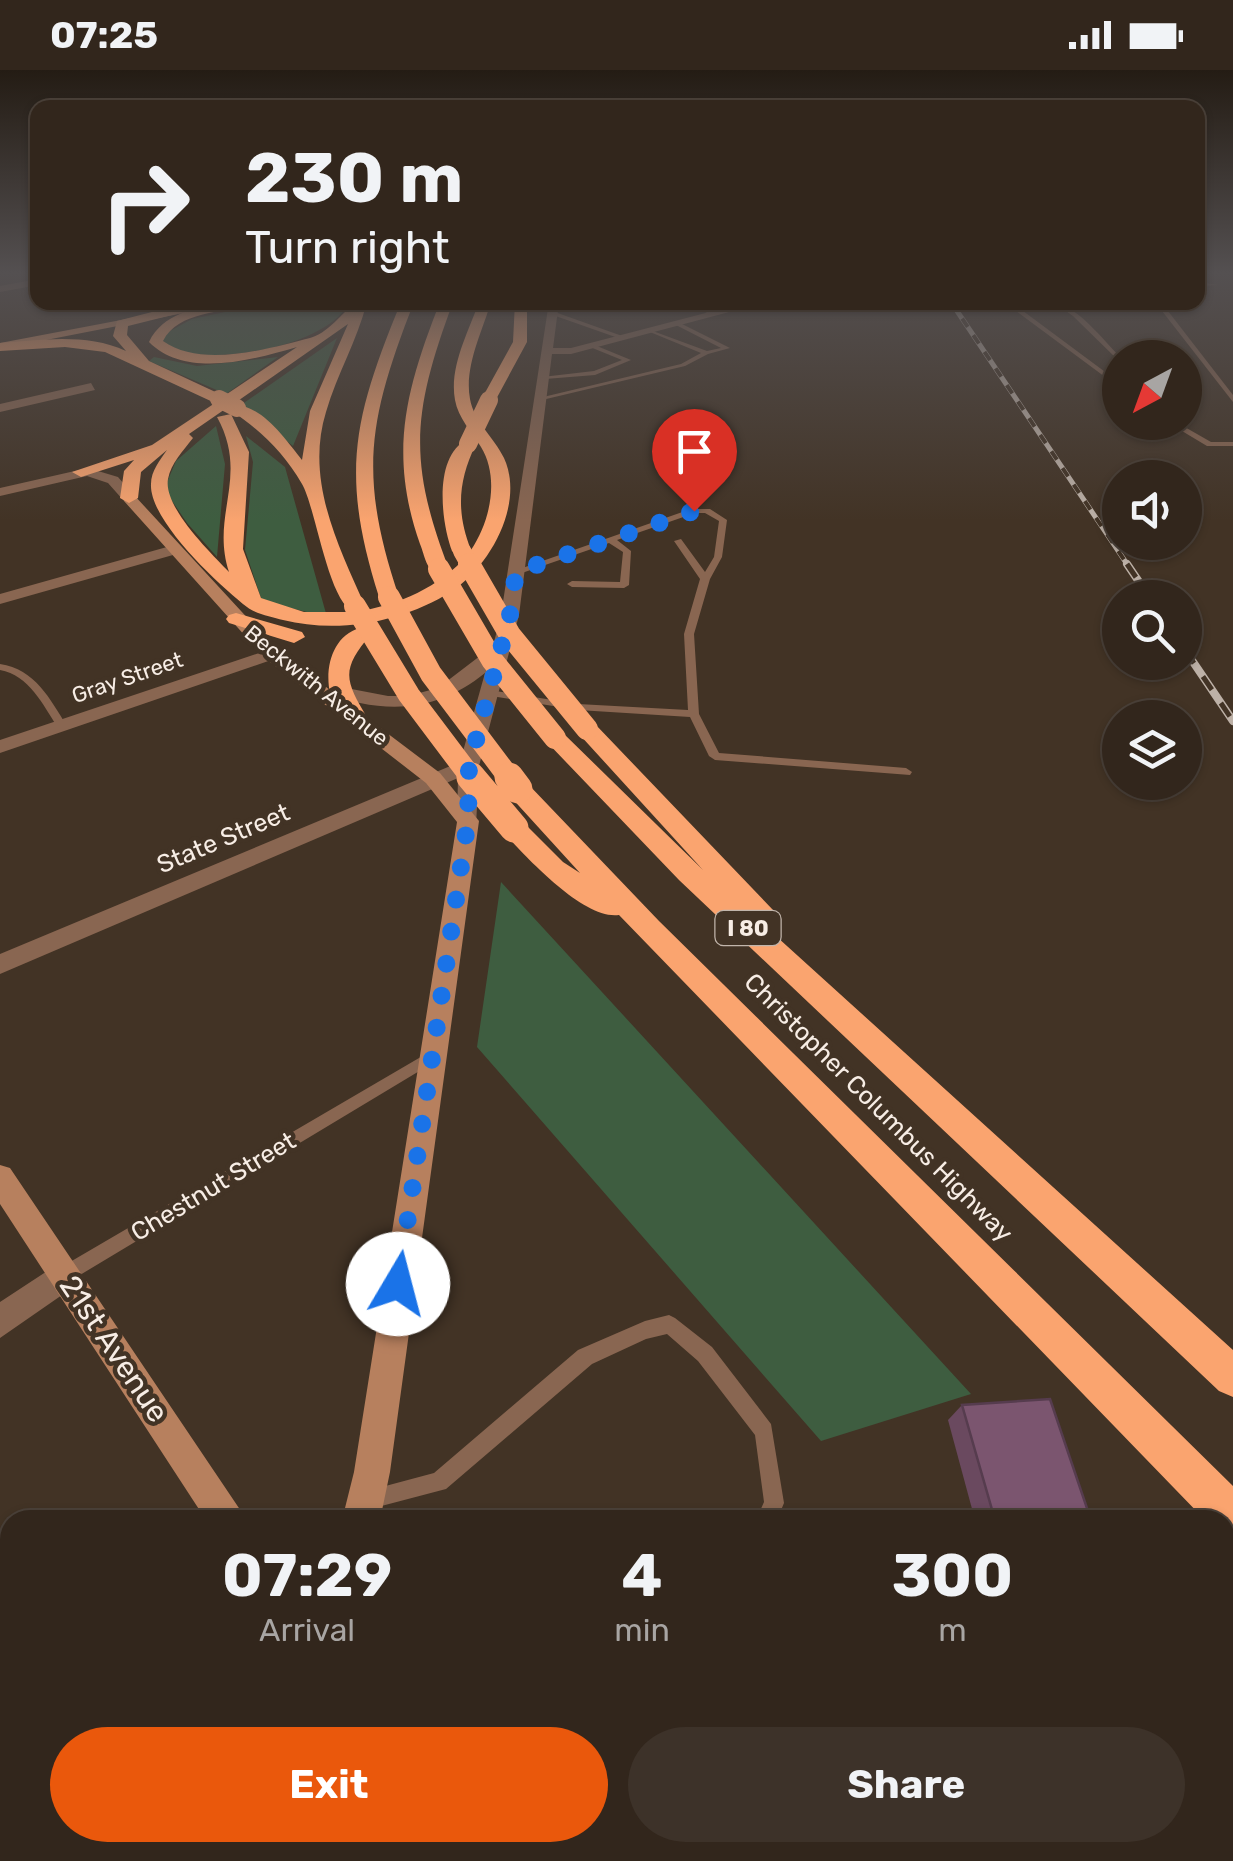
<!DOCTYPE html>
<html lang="en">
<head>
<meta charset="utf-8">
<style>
  body { margin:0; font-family:Rubik,sans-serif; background:#3d3229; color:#f1f3f6; height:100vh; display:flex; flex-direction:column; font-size:38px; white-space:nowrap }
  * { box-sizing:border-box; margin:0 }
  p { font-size:32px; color:#a8a5a3 }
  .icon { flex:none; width:55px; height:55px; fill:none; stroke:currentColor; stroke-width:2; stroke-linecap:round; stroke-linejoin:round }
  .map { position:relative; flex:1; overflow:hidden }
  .panel { position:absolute; left:0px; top:1440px; width:1235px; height:352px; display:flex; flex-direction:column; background:#32261c; border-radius:30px 30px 0 0; box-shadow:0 2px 8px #0004,0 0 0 2px #4d433b }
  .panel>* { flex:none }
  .top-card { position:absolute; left:30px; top:30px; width:1175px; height:210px; border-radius:20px; box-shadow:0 2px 8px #0004,0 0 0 2px #4d433b; background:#32261c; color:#f1f3f6; overflow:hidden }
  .needle { width:65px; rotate:221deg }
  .buttons { position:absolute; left:1102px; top:270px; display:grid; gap:20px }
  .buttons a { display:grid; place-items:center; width:100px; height:100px; border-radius:50%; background:#32261c; box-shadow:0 2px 8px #0004,0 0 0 2px #4d433b; font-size:50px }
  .pin { position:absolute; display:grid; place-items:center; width:85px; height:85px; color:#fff; margin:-102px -42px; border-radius:50% 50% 50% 0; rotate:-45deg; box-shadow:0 0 10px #0007 }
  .pin .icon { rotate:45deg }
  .me { position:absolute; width:110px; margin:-55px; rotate:8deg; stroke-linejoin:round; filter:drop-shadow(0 0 8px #0008) }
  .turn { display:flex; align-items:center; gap:35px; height:210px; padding:0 50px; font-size:45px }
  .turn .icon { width:130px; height:130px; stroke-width:2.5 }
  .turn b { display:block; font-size:70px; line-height:85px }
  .eta { display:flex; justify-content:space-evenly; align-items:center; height:170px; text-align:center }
  .eta b { font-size:60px; font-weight:700; line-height:70px }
  .primary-button { display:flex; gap:20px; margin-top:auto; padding:20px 50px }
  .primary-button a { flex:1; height:115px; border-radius:60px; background:#ea580c; color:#fff; font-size:40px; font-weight:700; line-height:115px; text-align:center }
  .primary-button a+a { background:#3d3229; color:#f1f3f6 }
  .status { display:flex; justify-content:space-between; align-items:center; height:70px; padding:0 50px; background:#32261c; direction:ltr }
  .status svg { height:28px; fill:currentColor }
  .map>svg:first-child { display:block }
</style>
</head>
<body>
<div class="status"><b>07:25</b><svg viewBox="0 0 49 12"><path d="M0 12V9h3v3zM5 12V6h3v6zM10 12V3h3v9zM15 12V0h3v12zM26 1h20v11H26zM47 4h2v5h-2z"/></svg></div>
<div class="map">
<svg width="1233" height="1791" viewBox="0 0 1233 1791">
  <rect width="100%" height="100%" fill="#423325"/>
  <!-- green -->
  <path fill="#3e5d40" d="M268 233H349C326 276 221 294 177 281 170 279 165 272 159 267L192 249Z
    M337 268 293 376 241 335Z
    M154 287 197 296 278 287 226 324 149 291Z
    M216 356 225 394 217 487 187 453 164 419 176 391Z
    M246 366 285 397 327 547 262 531 245 480 253 392Z
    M501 812 971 1324 821 1371 477 977Z"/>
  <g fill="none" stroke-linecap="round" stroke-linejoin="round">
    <!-- lane -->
    <path fill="#896651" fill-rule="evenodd" d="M1198 212 1218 215 1198 216Z
      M682 232H691L717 244 712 245Z
      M1004 232H1011L1120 313V318Z
      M1053 232C1077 235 1104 271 1121 288L1120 292 1073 246Z
      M1155 232H1161L1233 325V332Z
      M552 241 625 267 626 268 621 269 550 244Z
      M678 252 730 278 708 284 685 296 542 330 539 328 681 294 701 283 650 262V260L707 281 721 278 676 255Z
      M592 274 631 290 595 305 545 309 542 307 594 301 622 290 590 277Z
      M1167 352H1176L1211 372H1233V376H1207Z
      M691 439H710L727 450 722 487 710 509 694 564 699 644 719 683 906 698 912 702 910 705 715 690 709 686 690 647 578 640 485 625 484 623 489 620 578 634 688 640 684 564 700 509 674 471 681 469 705 502 714 487 719 451 705 443H695L617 470 631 481 629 515 624 518 572 517 567 514 572 511 620 512 623 482 609 473 519 504 511 502Z
      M0 594C35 599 50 629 67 656L66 658H58C43 635 29 605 0 600Z
      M431 981 436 983 438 987 436 991 70 1211 64 1214 58 1211 55 1205 58 1199Z
      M669 1245 675 1248 712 1277 771 1354 784 1433 777 1450H756L764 1432 755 1365 698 1291 667 1264 646 1269 592 1294 446 1419 370 1439 363 1436 360 1429 363 1422 434 1403 578 1280 645 1251Z
      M368 1782H396L392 1791H365Z
      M503 1782H535L531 1791H500Z
      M1087 1782H1111L1108 1791H1084Z"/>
    <!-- street -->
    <path fill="#896651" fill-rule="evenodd" d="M38 209V215L0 222V216Z
      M549 232H559L553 278H571L748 232H767L571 284H552L519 545 479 696 476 756H460L457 751 458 708 0 904V884L460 692 485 603C448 633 408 643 360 633 350 631 339 630 331 623L341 617 388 626H408L438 618 493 576 501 545Z
      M91 313 95 320 0 342V334Z
      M88 398 118 407 136 428 124 431 108 413 87 406 0 426V418Z
      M174 475 180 477V483L0 534V524Z
      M271 579 280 584 277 588 0 683V670Z
      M64 1190 75 1194 80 1205 75 1216 0 1268V1232Z
      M172 1782H220L216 1791H169Z"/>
    <!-- secondary -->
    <path fill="#b7805e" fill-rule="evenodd" d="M124 425H134L277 580 440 703 479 751 390 1402 380 1450H342L354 1402 457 752 426 713 265 588 124 431Z
      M0 1095 10 1098 247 1450H206L0 1134Z
      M431 1782H478L481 1791H435Z"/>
    <!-- primary -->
    <path fill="#da9367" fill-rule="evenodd" d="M216 232 225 235 0 279V273Z"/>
    <!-- highway -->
    <path fill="#faa46f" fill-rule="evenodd" d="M223 232H248C222 245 179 240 163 271 202 299 270 278 310 268 326 264 343 244 354 232H367C357 271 337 304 326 342 305 410 338 475 365 536L357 542C400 534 438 518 468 485H455L452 481C441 452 433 385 468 369L476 374C458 411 456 442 471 480 490 452 500 408 481 377 472 362 458 348 455 330 449 297 468 263 479 232H491C482 262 464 297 470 329 474 352 494 367 504 388 525 434 490 496 452 521 404 552 339 564 283 550 272 547 256 544 247 537 221 517 149 451 151 414 151 401 160 390 167 380L141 402 138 428 129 433 120 428 124 401 134 390 81 407 72 402 152 375 215 333 105 282 65 277 0 281V273C41 270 87 263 126 281L113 266 117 251 183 234 188 235V241L128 256 127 265 149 291 224 326 297 277C252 290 186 309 149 272 163 243 194 239 223 232ZM348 254 310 341 302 390C286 370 261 333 232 335ZM231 335 232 341C261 361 284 383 302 414 316 438 328 532 354 542H304L261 528 243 479 249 382 231 344 217 347C250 407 210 444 229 502 211 483 163 437 168 409 171 393 183 381 193 368L189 364Z
      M401 232H414C368 350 358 405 399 527L389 533 379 527C340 404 353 349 401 232Z
      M440 232H453C413 341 407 390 449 499L439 505C426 501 425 486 420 474 388 383 406 319 440 232Z
      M515 232H527V272L494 333H484L481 330 513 272Z
      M236 543 302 562 305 567 294 573 229 553 226 549 229 545Z
      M360 558 371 564C341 600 344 609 368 649L356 656C321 647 316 570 360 558Z
      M587 652 595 654 773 840 777 847 773 854 766 857 1233 1280V1327L1219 1321 679 810 543 668 555 661 563 663 703 800 579 664 575 659Z
      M518 711 527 713 659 851 1233 1416V1469L1225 1466V1450H1205L619 845C584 850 527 788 505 764L501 758 505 752H523L563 792 580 803 509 725 505 719Z"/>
    <defs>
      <path id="rail-far1" d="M951 232 1129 497"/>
      <path id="rail" d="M1127 494 1150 528
        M1185 580 1233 651"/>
    </defs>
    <!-- rail-far1 casing -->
    <use href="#rail-far1" stroke="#bdb1a7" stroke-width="5"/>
    <!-- rail casing -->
    <use href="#rail" stroke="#bdb1a7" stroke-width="8"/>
    <!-- rail-far1 -->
    <use href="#rail-far1" stroke="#423325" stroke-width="4" stroke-dasharray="10" stroke-linecap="butt"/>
    <!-- rail -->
    <use href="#rail" stroke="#423325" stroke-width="5" stroke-dasharray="16" stroke-linecap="butt"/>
    <!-- highway-bridge-far3 -->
    <path stroke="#faa46f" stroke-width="14" d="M219 329 222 331"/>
    <!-- highway-bridge-far2 -->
    <path stroke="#faa46f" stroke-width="18" d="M219 329 237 338
      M468 374 489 330
      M462 481 471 497"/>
    <!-- highway-bridge-far1 -->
    <path stroke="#faa46f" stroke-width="22" d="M469 494 510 565 587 659
      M439 499 492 590 555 668
      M389 527 431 604 511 710
      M355 536 409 625 473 710"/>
    <!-- highway-bridge -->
    <path stroke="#faa46f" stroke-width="29" d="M471 707 514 758
      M509 707 518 719"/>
  </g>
  <!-- wall -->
  <path fill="#6a495f" d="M962 1335 1091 1450H975L948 1350Z"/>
  <!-- building -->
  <path fill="#7b556f" stroke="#563c4e" stroke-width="2.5" d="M1050 1329 1091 1450H995L962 1335Z"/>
  <!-- sky -->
  <linearGradient id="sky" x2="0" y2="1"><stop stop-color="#241c14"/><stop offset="0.45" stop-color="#545051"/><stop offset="1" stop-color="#545051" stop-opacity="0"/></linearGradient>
  <rect width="1233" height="451" fill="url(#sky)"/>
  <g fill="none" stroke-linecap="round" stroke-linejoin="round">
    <!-- route -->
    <path stroke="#1a73e8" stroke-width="18" stroke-dasharray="0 32.4" d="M398 1214 468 750 469 696 510 545 516 502 694 441"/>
  </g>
  <g text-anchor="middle" stroke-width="9" stroke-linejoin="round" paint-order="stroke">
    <!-- far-street labels -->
    <g font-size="22" fill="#f7ede5" stroke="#423325">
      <text transform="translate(127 607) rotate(-19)" y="8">Gray Street</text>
      <text transform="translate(317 615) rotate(39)" y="8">Beckwith Avenue</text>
    </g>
    <!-- shield labels -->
    <rect fill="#423325" stroke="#c1b5ab" stroke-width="2.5" x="715.5" y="841" width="65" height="34" rx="8"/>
    <g font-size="22" font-weight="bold" fill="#f7ede5">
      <text x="748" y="866">I 80</text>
    </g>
    <!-- street labels -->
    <g font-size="25" fill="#f7ede5" stroke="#423325">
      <text transform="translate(223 768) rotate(-23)" y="9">State Street</text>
      <text transform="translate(879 1037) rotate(45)" y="9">Christopher Columbus Highway</text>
      <text transform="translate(213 1116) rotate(-31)" y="9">Chestnut Street</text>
    </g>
    <!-- near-street labels -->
    <g font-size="30" fill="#f7ede5" stroke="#423325">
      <text transform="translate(114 1279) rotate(56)" y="10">21st Avenue</text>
    </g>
  </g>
</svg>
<div class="buttons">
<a><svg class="needle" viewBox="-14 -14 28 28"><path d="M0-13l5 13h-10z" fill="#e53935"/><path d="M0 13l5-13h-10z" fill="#a8a5a3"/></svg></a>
<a><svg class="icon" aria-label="sound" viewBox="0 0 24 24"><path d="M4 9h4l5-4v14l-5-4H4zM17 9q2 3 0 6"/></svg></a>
<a><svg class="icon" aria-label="search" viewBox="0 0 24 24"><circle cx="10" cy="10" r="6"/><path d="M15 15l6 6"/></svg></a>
<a><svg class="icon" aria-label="layers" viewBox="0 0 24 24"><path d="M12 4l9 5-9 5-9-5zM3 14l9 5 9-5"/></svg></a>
</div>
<div class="pin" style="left:694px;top:441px;background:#d93025"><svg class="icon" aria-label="arrive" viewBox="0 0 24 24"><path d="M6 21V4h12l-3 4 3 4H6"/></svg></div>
<svg class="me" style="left:398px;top:1214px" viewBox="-20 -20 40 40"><circle r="19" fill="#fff"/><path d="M0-13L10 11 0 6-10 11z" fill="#1a73e8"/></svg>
<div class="top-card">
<div class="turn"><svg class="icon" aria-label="right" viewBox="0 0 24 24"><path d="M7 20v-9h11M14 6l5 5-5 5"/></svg><div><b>230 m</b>Turn right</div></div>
</div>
<section class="panel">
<div class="eta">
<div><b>07:29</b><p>Arrival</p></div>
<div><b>4</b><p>min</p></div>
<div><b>300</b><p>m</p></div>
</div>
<div class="primary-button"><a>Exit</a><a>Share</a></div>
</section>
</div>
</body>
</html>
